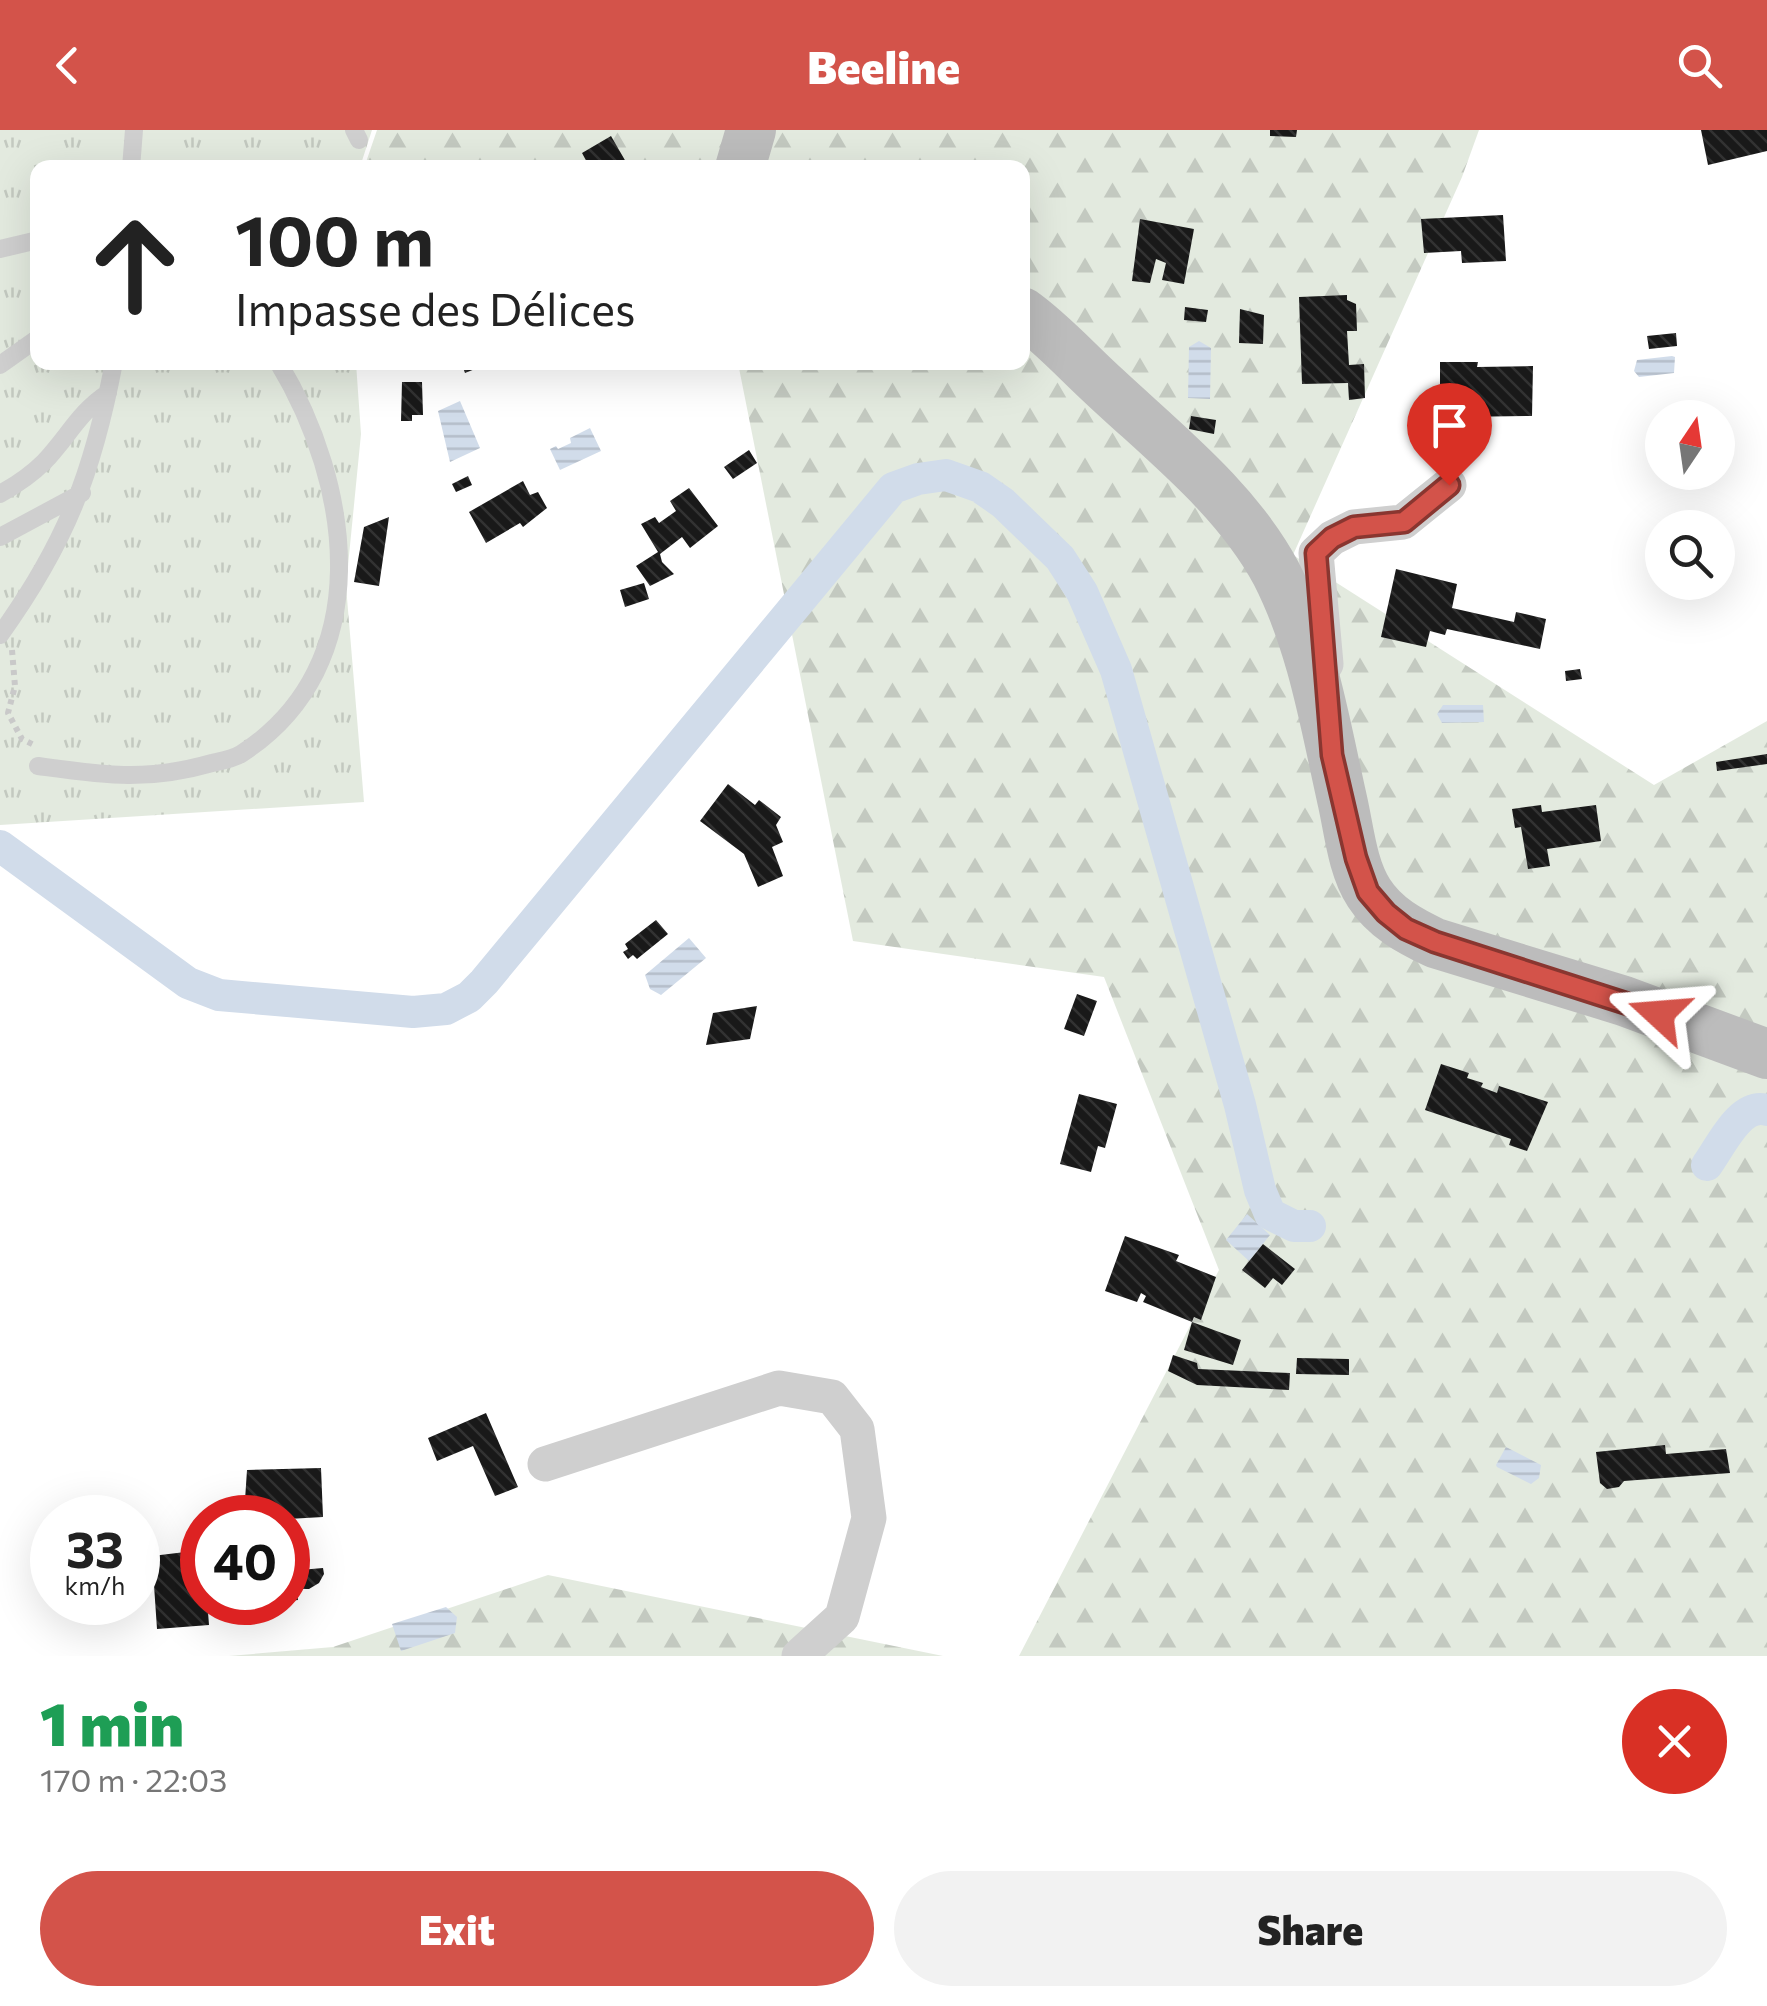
<!DOCTYPE html>
<html lang="en">
<head>
<meta charset="utf-8">
<style>
  body { margin:0; font-family:Commissioner,sans-serif; background:#f2f2f2; color:#222; height:100vh; display:flex; flex-direction:column; font-size:38px; white-space:nowrap }
  * { box-sizing:border-box; margin:0 }
  p { font-size:32px; color:#767676 }
  .icon { flex:none; width:55px; height:55px; fill:none; stroke:currentColor; stroke-width:2; stroke-linecap:round; stroke-linejoin:round }
  .map { position:relative; height:1526px; overflow:hidden }
  .sheet { display:flex; flex-direction:column; background:#fff; flex:1 }
  .sheet>* { flex:none }
  .guide { position:absolute; left:30px; top:30px; width:1000px; height:210px; border-radius:20px; box-shadow:0 10px 40px #0002; background:#fff; color:#222; overflow:hidden }
  .needle { width:65px; rotate:13deg }
  .tools { position:absolute; left:1645px; top:270px; display:grid; gap:20px }
  .tools a { display:grid; place-items:center; width:90px; height:90px; border-radius:50%; background:#fff; box-shadow:0 10px 40px #0002; font-size:50px }
  .speed { position:absolute; left:30px; top:1365px; display:flex; gap:20px; font-size:50px; font-weight:700; text-align:center }
  .speed>* { display:grid; place-content:center; width:130px; height:130px; border-radius:50%; background:#fff; box-shadow:0 10px 40px #0002; line-height:1 }
  .speed small { font-size:25px; font-weight:400 }
  .speed .limit { border:15px solid #d22; background:#fff; color:#111 }
  .pin { position:absolute; display:grid; place-items:center; width:85px; height:85px; color:#fff; margin:-102px -42px; border-radius:50% 50% 50% 0; rotate:-45deg; box-shadow:0 0 10px #0007 }
  .pin .icon { rotate:45deg }
  .me { position:absolute; width:110px; margin:-55px; rotate:289deg; stroke-linejoin:round; filter:drop-shadow(0 0 8px #0008) }
  .turn { display:flex; align-items:center; gap:35px; height:210px; padding:0 40px; font-size:45px }
  .turn .icon { width:130px; height:130px; stroke-width:2.5 }
  .turn b { display:block; font-size:70px; line-height:85px }
  .round { display:grid; place-items:center; flex:none; width:105px; height:105px; border-radius:52px; background:#f2f2f2 }
  .summary { display:flex; align-items:center; justify-content:space-between; height:170px; padding:0 40px }
  h1 { font-size:60px; font-weight:800; line-height:75px; color:#1e9e55 }
  .cta { display:flex; gap:20px; margin-top:auto; padding:20px 40px }
  .cta a { flex:1; height:115px; border-radius:60px; background:#d3534a; color:#fff; font-size:40px; font-weight:800; line-height:115px; text-align:center }
  .cta a+a { background:#f2f2f2; color:#222 }
  header { display:flex; justify-content:space-between; align-items:center; height:130px; padding:0 40px; background:#d3534a; color:#fff; font-size:45px; font-weight:800 }
  .map>svg:first-child { display:block }
</style>
</head>
<body>
<header><svg class="icon" aria-label="back" viewBox="0 0 24 24"><path d="M15 5l-7 7 7 7"/></svg>Beeline<svg class="icon" aria-label="search" viewBox="0 0 24 24"><circle cx="10" cy="10" r="6"/><path d="M15 15l6 6"/></svg></header>
<div class="map">
<svg width="1767" height="1526" viewBox="0 0 1767 1526">
  <defs>
    <pattern id="forest-firs" width="22" height="20" patternUnits="userSpaceOnUse" patternTransform="scale(2.5)"><rect width="22" height="20" fill="#e3eadf"/><path d="M5 1l3.5 6h-7zM16 11l3.5 6h-7z" fill="#c3c9c0"/></pattern>
    <pattern id="park-tufts" width="24" height="20" patternUnits="userSpaceOnUse" patternTransform="scale(2.5)"><rect width="24" height="20" fill="#e3eadf"/><path d="M3 7l-1-3M5 7V3M7 7l1-3M15 17l-1-3M17 17v-4M19 17l1-3" fill="none" stroke="#c3c9c0"/></pattern>
    <pattern id="water-rules" width="6" height="5" patternUnits="userSpaceOnUse" patternTransform="scale(2.5)"><rect width="6" height="5" fill="#d1dcea"/><path d="M0 2.5h6" fill="none" stroke="#b4bdc9"/></pattern>
    <pattern id="building-back-hatch" width="6" height="6" patternUnits="userSpaceOnUse" patternTransform="scale(2.5)"><rect width="6" height="6" fill="#191919"/><path d="M-1 5l2 2M0 0l6 6M5-1l2 2" fill="none" stroke="#323232"/></pattern>
  </defs>
  <rect width="100%" height="100%" fill="#fff"/>
  <!-- forest -->
  <path fill="url(#forest-firs)" d="M377 0H1479L1462 47 1293 425 1654 655 1767 591V1526H1019L1219 1140 1104 847 853 811 738 233 1022 232V38H364Z
    M548 1445 943 1526H229L333 1517Z"/>
  <!-- park -->
  <path fill="url(#park-tufts)" d="M0 0H372L360 37 38 38V232L356 233 361 304 346 456 364 672 0 695Z"/>
  <!-- water -->
  <path fill="url(#water-rules)" d="M1199 211 1211 218 1210 269 1188 268 1189 217Z
    M1672 226 1675 227 1674 243 1639 247 1634 241 1637 230Z
    M460 271 480 318 450 332 438 281Z
    M590 298 601 321 560 340 550 319 556 316 558 319 571 313 570 308Z
    M1443 575H1483L1484 592 1442 593 1437 584Z
    M689 808 706 828 661 865 650 859 645 845Z
    M1247 1084 1270 1105 1249 1131 1226 1110Z
    M1506 1317 1541 1335 1539 1348 1531 1354 1497 1337 1496 1335Z
    M446 1477 457 1487 455 1503 401 1521 392 1494Z"/>
  <g fill="none" stroke-linecap="round" stroke-linejoin="round">
    <!-- canal -->
    <path stroke="#d1dcea" stroke-width="32" d="M0 716 188 853 219 865 413 882 446 879 469 867 484 852 893 358 918 349 946 345 980 357 1003 373 1060 428 1082 462 1116 540 1240 975 1260 1060 1270 1084 1294 1096H1310
      M1707 1035C1721 1016 1740 972 1767 980"/>
  </g>
  <!-- building -->
  <path fill="url(#building-back-hatch)" d="M1270 0H1297L1296 7 1270 6Z
    M1701 0H1767V21L1708 35Z
    M611 6 626 32 616 38H590L582 23Z
    M1503 85 1506 131 1462 133 1461 121 1424 123 1421 89Z
    M1140 89 1194 99 1184 154 1162 150 1166 133 1156 129 1150 153 1132 151Z
    M1347 165V170L1356 174 1357 201H1347L1349 235 1364 234 1365 268 1349 270 1348 253 1302 254 1299 167Z
    M1185 177 1208 180 1206 192 1184 190Z
    M1240 179 1264 185 1263 214 1239 213Z
    M1676 203 1677 216 1649 219 1647 206Z
    M461 232H490V233L465 243Z
    M1440 232H1478L1477 237 1533 236 1532 286 1457 287V282H1440Z
    M402 252H422L423 285H412V291H401Z
    M1191 286 1216 290 1214 304 1189 299Z
    M749 320 757 333 733 349 724 337Z
    M468 346 472 355 456 362 452 354Z
    M523 351 530 365 538 362 547 378 523 397 520 393 486 413 469 382Z
    M689 358 718 396 690 418 682 407 660 424 662 432 674 444 650 456 636 436 658 422 641 394 655 387 659 393 676 381 670 371Z
    M389 387 379 456 354 452 364 397Z
    M1396 439 1457 454 1452 478 1514 492 1516 482 1546 489 1540 519 1447 499 1445 505 1430 501 1426 517 1381 507Z
    M644 453 649 469 625 477 620 460Z
    M1580 539 1582 549 1566 551 1565 541Z
    M1767 624V634L1717 641 1716 632Z
    M728 654 755 675 759 670 781 687 776 695 783 712 772 717 783 746 758 757 744 724 700 691Z
    M1541 675 1542 682 1596 675 1601 711 1547 719 1550 736 1528 739 1521 697 1515 698 1512 679Z
    M656 790 668 804 637 829 633 825 628 829 623 822 628 819 625 814Z
    M1077 864 1097 871 1084 906 1064 899Z
    M757 876 750 909 706 915 713 883Z
    M1441 934 1469 943 1467 948 1483 953 1481 957 1497 963 1499 956 1548 972 1527 1021 1509 1015 1511 1009 1425 980Z
    M1079 964 1117 974 1105 1018 1098 1016 1091 1042 1060 1034Z
    M1125 1106 1179 1125 1176 1131 1216 1147 1201 1190 1194 1187 1192 1192 1143 1172 1146 1166 1141 1163 1137 1172 1105 1161Z
    M1263 1114 1295 1139 1282 1155 1273 1148 1265 1158 1242 1140Z
    M1192 1192 1241 1210 1233 1235 1184 1220Z
    M1173 1225 1197 1233 1198 1239 1290 1243 1289 1260 1197 1255 1168 1241Z
    M1297 1228 1349 1229V1245L1296 1244Z
    M486 1283 518 1357 495 1366 473 1316 437 1331 428 1308Z
    M1665 1315 1666 1324 1726 1319 1730 1343 1624 1351 1619 1357 1607 1359 1600 1353 1596 1322Z
    M321 1338 323 1387 288 1389 279 1388V1384L234 1383 233 1370H245L247 1340Z
    M202 1420V1472H238L239 1480 208 1482 209 1495 157 1499 152 1426Z
    M323 1438 324 1444 319 1453 309 1459H297L298 1470 288 1471V1441Z"/>
  <g fill="none" stroke-linecap="round" stroke-linejoin="round">
    <!-- path -->
    <path stroke="#c9c9c9" stroke-width="6" stroke-dasharray="5 5" stroke-linecap="butt" d="M12 520 15 556 8 583 22 609 34 615"/>
    <!-- lane -->
    <path stroke="#cfcfcf" stroke-width="18" d="M354 0 359 10
      M131 38 134 0
      M0 119 38 110
      M0 235 38 208
      M0 364C16 355 31 345 44 332 68 307 79 282 108 263
      M0 407 82 363
      M0 505C66 413 93 343 114 232
      M38 636C104 645 146 652 212 633 221 631 233 629 241 624 379 535 352 354 278 232"/>
    <!-- street -->
    <path stroke="#cfcfcf" stroke-width="35" d="M1326 534 1316 423 1332 408 1354 397 1403 392 1449 355
      M545 1334 779 1258 832 1267 857 1299 869 1388 842 1487 799 1526"/>
    <!-- secondary -->
    <path stroke="#bcbcbc" stroke-width="50" d="M740 38 751 0
      M1022 182C1053 204 1079 234 1107 259 1166 314 1237 370 1276 443 1312 513 1325 593 1342 669 1349 699 1352 737 1369 763 1385 788 1410 801 1435 813L1624 871 1767 924"/>
  </g>
  <g fill="none" stroke-linecap="round" stroke-linejoin="round">
    <defs>
      <path id="route" d="M1449 355 1404 392 1354 397 1332 408 1316 423 1332 625 1356 728 1368 762 1386 783 1406 799 1435 812 1659 884"/>
    </defs>
    <!-- route casing -->
    <use href="#route" stroke="#893630" stroke-width="25"/>
    <!-- route -->
    <use href="#route" stroke="#d3534a" stroke-width="18"/>
  </g>
</svg>
<div class="tools">
<a><svg class="needle" viewBox="-14 -14 28 28"><path d="M0-13l5 13h-10z" fill="#e53935"/><path d="M0 13l5-13h-10z" fill="#767676"/></svg></a>
<a><svg class="icon" aria-label="search" viewBox="0 0 24 24"><circle cx="10" cy="10" r="6"/><path d="M15 15l6 6"/></svg></a>
</div>
<div class="speed"><div>33<small>km/h</small></div><div class="limit">40</div></div>
<div class="pin" style="left:1449px;top:355px;background:#d93025"><svg class="icon" aria-label="arrive" viewBox="0 0 24 24"><path d="M6 21V4h12l-3 4 3 4H6"/></svg></div>
<svg class="me" style="left:1659px;top:884px" viewBox="-20 -20 40 40"><path d="M0-17L14 15 0 8-14 15z" fill="#d3534a" stroke="#fff" stroke-width="4"/></svg>
<div class="guide">
<div class="turn"><svg class="icon" aria-label="ahead" viewBox="0 0 24 24"><path d="M12 20V5M6 11l6-6 6 6"/></svg><div><b>100 m</b>Impasse des Délices</div></div>
</div>
</div>
<section class="sheet">
<div class="summary"><div><h1>1 min</h1><p>170 m · 22:03</p></div><a class="round" style="background:#d93025;color:#fff"><svg class="icon" aria-label="close" viewBox="0 0 24 24"><path d="M6 6l12 12M18 6L6 18"/></svg></a></div>
<div class="cta"><a>Exit</a><a>Share</a></div>
</section>
</body>
</html>
